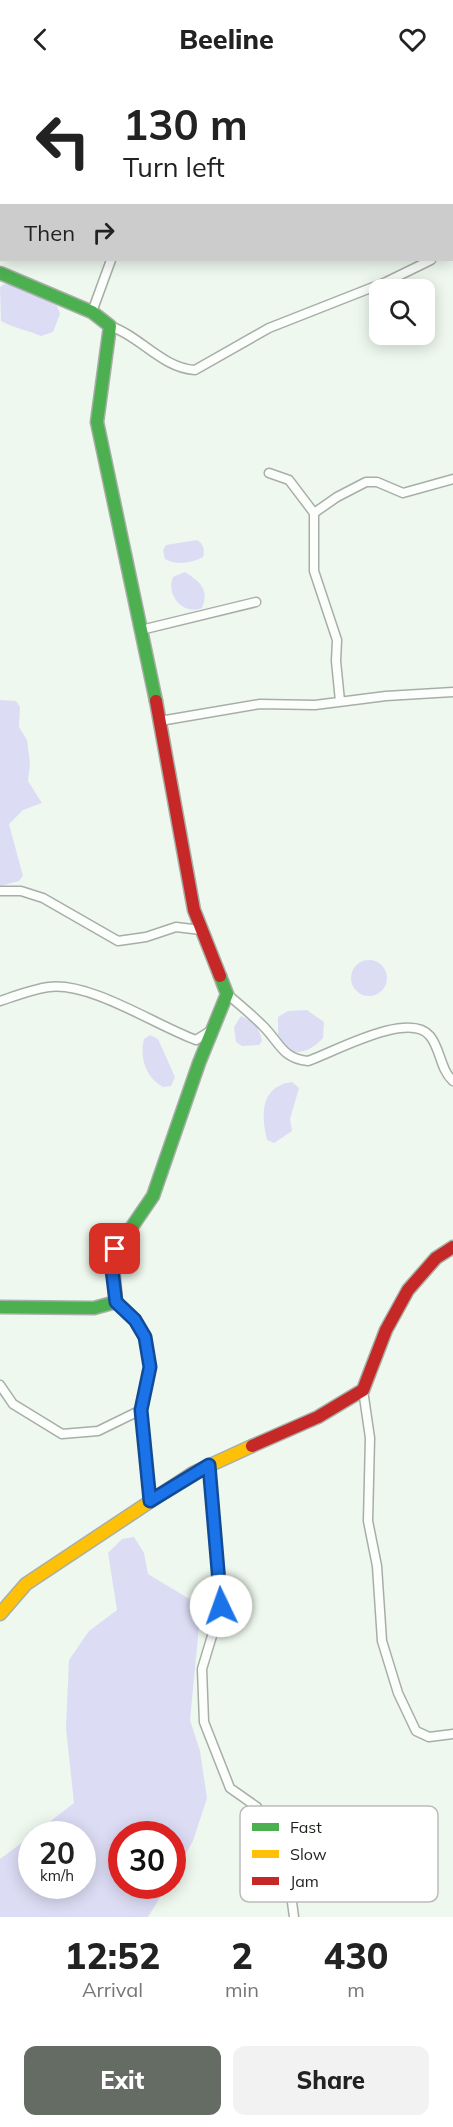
<!DOCTYPE html>
<html lang="en">
<head>
<meta charset="utf-8">
<style>
  body { margin:0; font-family:Mulish,sans-serif; background:#f2f2f2; color:#222; height:100vh; display:flex; flex-direction:column; font-size:22px; white-space:nowrap }
  * { box-sizing:border-box; margin:0 }
  p { font-size:20px; color:#767676 }
  .icon { flex:none; width:33px; height:33px; fill:none; stroke:currentColor; stroke-width:2; stroke-linecap:round; stroke-linejoin:round }
  .map { position:relative; height:1839px; overflow:hidden }
  .sheet { display:flex; flex-direction:column; background:#fff; flex:1 }
  .sheet>* { flex:none }
  .hud { position:absolute; left:0px; top:0px; width:453px; height:183px; box-shadow:0 3px 15px #0003; background:#fff; color:#222; overflow:hidden }
  .buttons { position:absolute; left:369px; top:201px; display:grid; gap:12px }
  .buttons a { display:grid; place-items:center; width:66px; height:66px; border-radius:12px; background:#fff; box-shadow:0 3px 15px #0003; font-size:30px }
  .speed { position:absolute; left:18px; top:1743px; display:flex; gap:12px; font-size:30px; font-weight:700; text-align:center }
  .speed>* { display:grid; place-content:center; width:78px; height:78px; border-radius:50%; background:#fff; box-shadow:0 3px 15px #0003; line-height:1 }
  .speed small { font-size:15px; font-weight:400 }
  .speed .limit { border:9px solid #d22; background:#fff; color:#111 }
  .pin { position:absolute; display:grid; place-items:center; width:51px; height:51px; color:#fff; margin:-26px; border-radius:12px; box-shadow:0 3px 9px #0006 }
  .me { position:absolute; width:66px; margin:-33px; rotate:357deg; stroke-linejoin:round; filter:drop-shadow(0 0 4px #0008) }
  .turn { display:flex; align-items:center; gap:21px; height:126px; padding:0 24px; font-size:27px }
  .turn .icon { width:78px; height:78px; stroke-width:2.5 }
  .turn b { display:block; font-size:42px; line-height:51px }
  .then { display:flex; align-items:center; height:57px; padding:0 24px; background:#0003; gap:12px; font-size:22px }
  .eta { display:flex; justify-content:space-evenly; align-items:center; height:102px; text-align:center }
  .eta b { font-size:36px; font-weight:800; line-height:42px }
  .button { display:flex; gap:12px; margin-top:auto; padding:12px 24px }
  .button a { flex:1; height:69px; border-radius:12px; background:#656c64; color:#fff; font-size:24px; font-weight:800; line-height:69px; text-align:center }
  .button a+a { background:#f2f2f2; color:#222 }
  header { display:flex; justify-content:space-between; align-items:center; height:78px; padding:0 24px; background:#fff; font-size:27px; font-weight:800 }
  .map>svg:first-child { display:block }
</style>
</head>
<body>
<header><svg class="icon" aria-label="back" viewBox="0 0 24 24"><path d="M15 5l-7 7 7 7"/></svg>Beeline<svg class="icon" aria-label="heart" viewBox="0 0 24 24"><path d="M12 20l-8-8c-3-5 5-10 8-4 3-6 11-1 8 4z"/></svg></header>
<div class="map">
<svg width="453" height="1839" viewBox="0 0 453 1839">
  <rect width="100%" height="100%" fill="#eef8ee"/>
  <!-- water -->
  <path fill="#dcddf5" d="M4 206 21 208 57 228 60 236 53 254 41 258C27 252 14 250 1 243L0 209Z
    M197 462C204 466 205 472 203 479 192 485 176 488 165 481L163 472 166 467Z
    M185 494C199 503 210 511 202 530 184 538 165 517 173 499Z
    M0 622 16 623 20 629 19 649 27 662 30 685 28 703 42 725 23 732 9 746 23 798 19 803 0 808Z
    M351 900a18 18 0 1 1 36 0a18 18 0 1 1-36 0Z
    M307 932 324 944 323 960C314 970 302 977 289 973L278 957V939L288 933Z
    M241 938C253 943 260 950 262 963L259 967 242 968 236 964 234 949Z
    M150 957 158 961 175 999 171 1008 163 1009C146 1000 139 980 144 961Z
    M292 1004 299 1010 290 1041 292 1053 274 1065 267 1062C261 1038 260 1008 292 1004Z
    M134 1459 144 1475 148 1496 201 1528 190 1642 200 1673 207 1720 193 1763 173 1798 172 1756H122V1808H167L148 1839H0V1781L31 1758 32 1808H82V1756H34L74 1725 66 1650 69 1582 89 1553 117 1532 108 1475 122 1461Z"/>
  <g fill="none" stroke-linecap="round" stroke-linejoin="round">
    <defs>
      <path id="street" d="M162 2 163 0
        M452 170 453 169
        M92 234 111 182
        M110 248C140 258 162 290 195 292L269 250 386 204 431 182
        M269 395 289 402 314 435
        M141 552 256 524
        M340 623 336 583 337 562 314 493V435L337 419 366 404H377L403 415 453 401
        M160 643 260 626 315 627 386 618 453 614
        M0 813H21L43 820 118 863 146 859 176 849 201 852
        M227 916C239 926 251 936 262 947 279 963 282 981 308 983 334 974 409 932 430 958 441 972 440 991 453 1003
        M0 923C15 918 33 911 49 909 91 904 155 947 196 962L212 952
        M116 1224 135 1242 145 1259 150 1289 141 1332 150 1423
        M0 1307 13 1326 62 1356 98 1353 141 1332
        M363 1312 370 1360 368 1443 377 1488 382 1563 398 1615 416 1653 429 1659 453 1656
        M209 1387 221 1528 202 1591 204 1644 230 1710 257 1729 262 1745 287 1787 294 1839"/>
      <path id="fast" d="M0 195 92 234 110 248 97 344 156 623
        M0 1229 94 1230 116 1224 112 1178 153 1118 199 985 227 916 220 898"/>
      <path id="slow" d="M0 1536 26 1506 193 1395 252 1368"/>
      <path id="jam" d="M156 623 194 832 220 898
        M252 1368 318 1339 363 1312 386 1252 408 1212 436 1180 453 1169"/>
    </defs>
    <!-- street casing -->
    <use href="#street" stroke="#a7aea7" stroke-width="11"/>
    <!-- fast casing -->
    <use href="#fast" stroke="#a7aea7" stroke-width="15"/>
    <!-- slow casing -->
    <use href="#slow" stroke="#a7aea7" stroke-width="15"/>
    <!-- jam casing -->
    <use href="#jam" stroke="#a7aea7" stroke-width="15"/>
    <!-- street -->
    <use href="#street" stroke="#fcfefc" stroke-width="8"/>
    <!-- fast -->
    <use href="#fast" stroke="#4caf50" stroke-width="12"/>
    <!-- slow -->
    <use href="#slow" stroke="#ffc107" stroke-width="12"/>
    <!-- jam -->
    <use href="#jam" stroke="#c62828" stroke-width="12"/>
  </g>
  <g fill="none" stroke-linecap="round" stroke-linejoin="round">
    <defs>
      <path id="route" d="M115 1171 111 1184 116 1224 135 1242 145 1259 150 1289 141 1332 150 1423 209 1387 221 1528"/>
    </defs>
    <!-- route casing -->
    <use href="#route" stroke="#114b97" stroke-width="15"/>
    <!-- route -->
    <use href="#route" stroke="#1a73e8" stroke-width="10"/>
  </g>
  <!-- legend -->
  <rect x="240" y="1728" width="198" height="96" rx="9" fill="#fff" stroke="#bbbcba" stroke-width="1.5"/>
  <rect x="252" y="1745" width="27" height="8" fill="#4caf50"/>
  <rect x="252" y="1772" width="27" height="8" fill="#ffc107"/>
  <rect x="252" y="1799" width="27" height="8" fill="#c62828"/>
  <g font-size="16" fill="#1b211a">
    <text x="290" y="1755">Fast</text>
    <text x="290" y="1782">Slow</text>
    <text x="290" y="1809">Jam</text>
  </g>
</svg>
<div class="buttons">
<a><svg class="icon" aria-label="search" viewBox="0 0 24 24"><circle cx="10" cy="10" r="6"/><path d="M15 15l6 6"/></svg></a>
</div>
<div class="speed"><div>20<small>km/h</small></div><div class="limit">30</div></div>
<div class="pin" style="left:115px;top:1171px;background:#d93025"><svg class="icon" aria-label="arrive" viewBox="0 0 24 24"><path d="M6 21V4h12l-3 4 3 4H6"/></svg></div>
<svg class="me" style="left:221px;top:1528px" viewBox="-20 -20 40 40"><circle r="19" fill="#fff"/><path d="M0-13L10 11 0 6-10 11z" fill="#1a73e8"/></svg>
<div class="hud">
<div class="turn"><svg class="icon" aria-label="left" viewBox="0 0 24 24"><path d="M17 20v-9H6M10 6l-5 5 5 5"/></svg><div><b>130 m</b>Turn left</div></div>
<div class="then">Then<svg class="icon" aria-label="right" viewBox="0 0 24 24"><path d="M7 20v-9h11M14 6l5 5-5 5"/></svg></div>
</div>
</div>
<section class="sheet">
<div class="eta">
<div><b>12:52</b><p>Arrival</p></div>
<div><b>2</b><p>min</p></div>
<div><b>430</b><p>m</p></div>
</div>
<div class="button"><a>Exit</a><a>Share</a></div>
</section>
</body>
</html>
